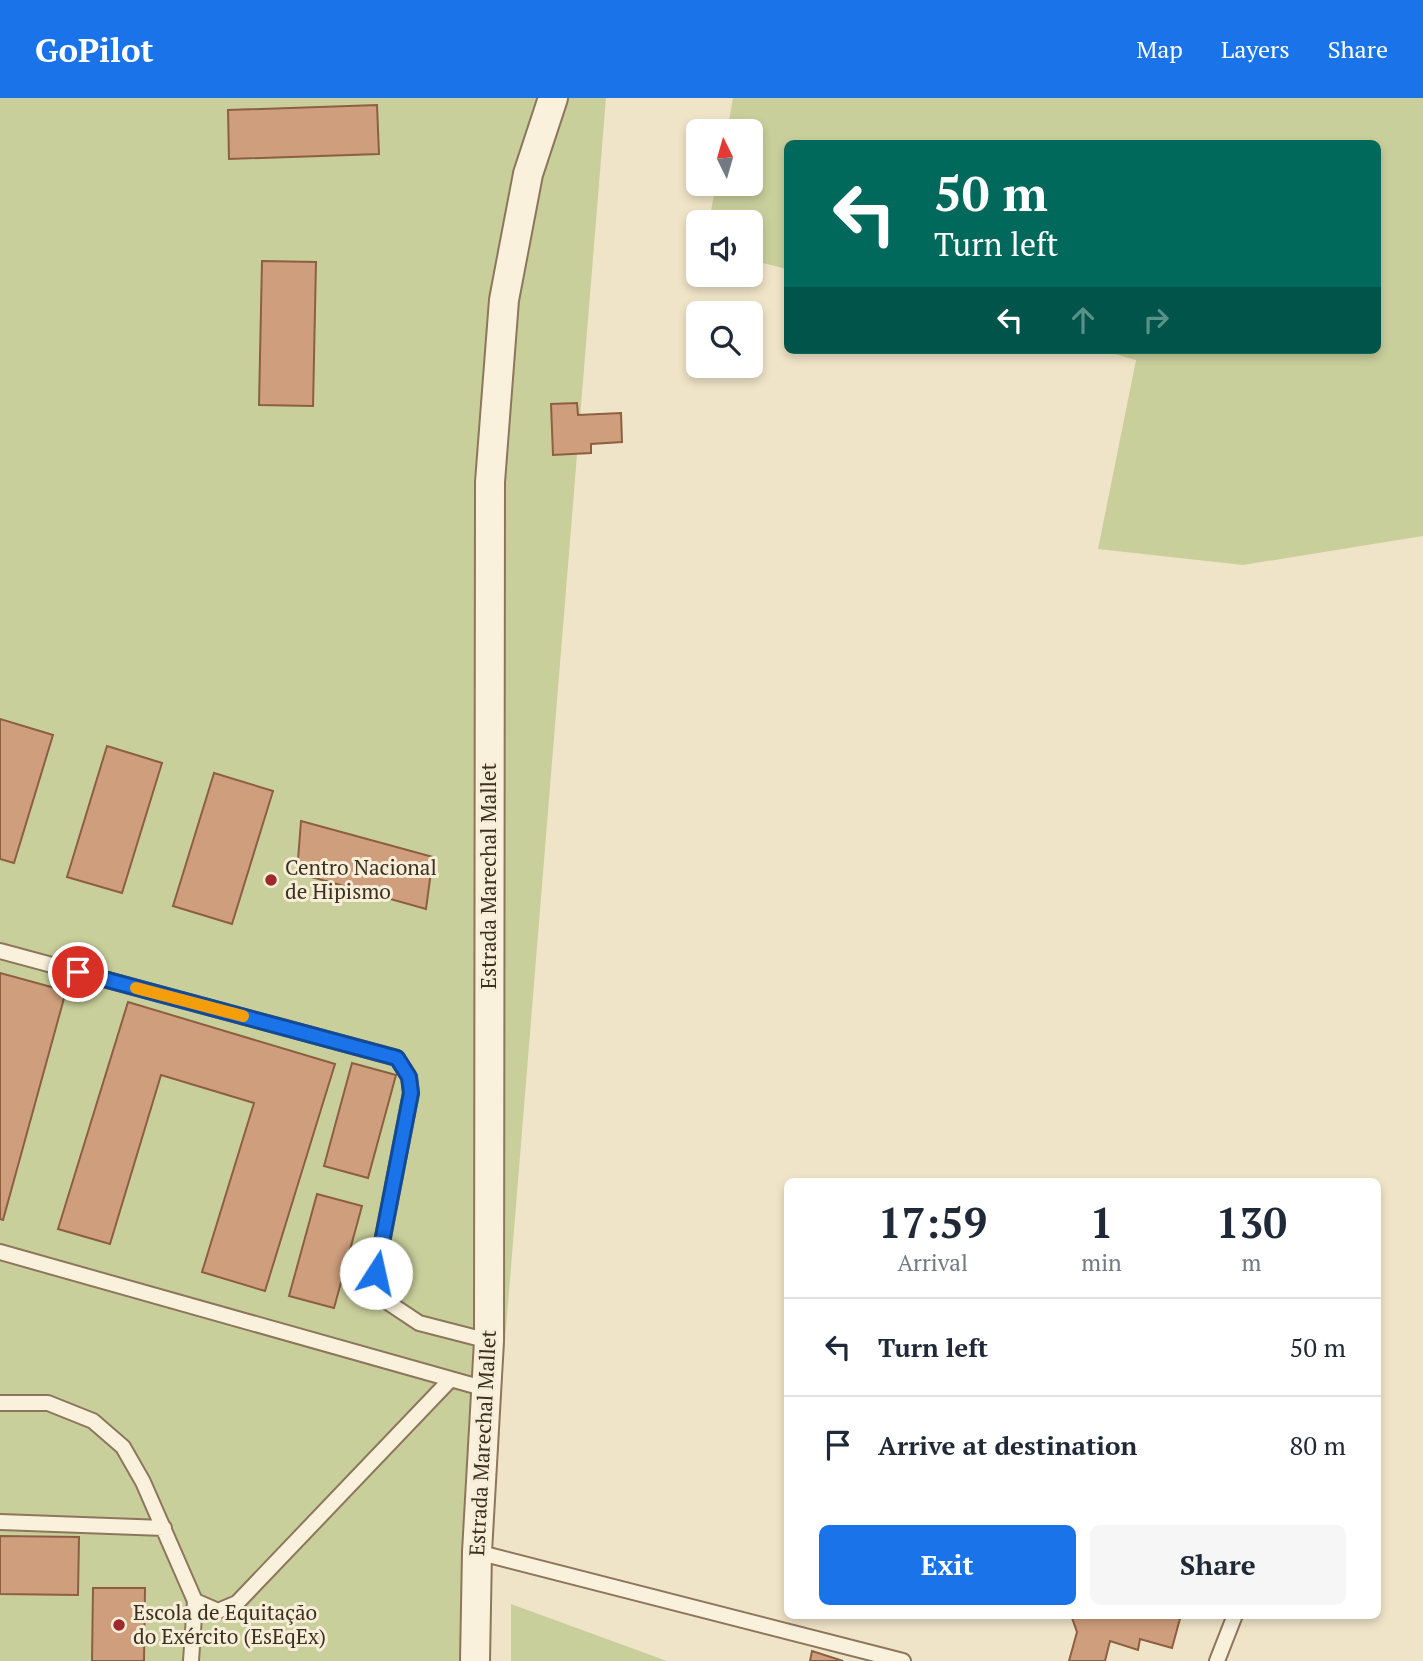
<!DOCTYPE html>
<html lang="en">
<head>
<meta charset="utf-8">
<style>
  body { margin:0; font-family:"PT Serif",serif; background:#f6f6f7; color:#1f2937; height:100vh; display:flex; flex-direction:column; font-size:26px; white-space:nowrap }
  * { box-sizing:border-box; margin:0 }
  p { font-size:23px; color:#747a83 }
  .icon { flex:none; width:38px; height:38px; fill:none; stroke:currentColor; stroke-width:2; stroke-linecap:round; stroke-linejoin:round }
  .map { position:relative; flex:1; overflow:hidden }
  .drawer { position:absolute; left:784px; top:1080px; width:597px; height:441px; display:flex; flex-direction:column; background:#fff; border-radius:10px; box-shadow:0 4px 10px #0003 }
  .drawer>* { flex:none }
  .top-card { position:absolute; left:784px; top:42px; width:597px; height:214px; border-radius:10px; box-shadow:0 4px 10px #0003; background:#00695c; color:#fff; overflow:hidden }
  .needle { width:46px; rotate:355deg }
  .buttons { position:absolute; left:686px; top:21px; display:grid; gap:14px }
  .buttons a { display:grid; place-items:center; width:77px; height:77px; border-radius:10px; background:#fff; box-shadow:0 4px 10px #0003; font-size:35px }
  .pin { position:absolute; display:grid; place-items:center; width:60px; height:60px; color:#fff; margin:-30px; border:4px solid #fff; border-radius:50%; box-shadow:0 2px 7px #0007 }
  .me { position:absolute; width:77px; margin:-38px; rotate:10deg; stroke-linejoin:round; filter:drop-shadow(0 0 5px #0008) }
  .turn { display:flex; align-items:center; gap:24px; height:147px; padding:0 35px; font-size:32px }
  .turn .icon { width:91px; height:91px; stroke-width:2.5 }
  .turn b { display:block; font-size:49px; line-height:60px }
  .lanes { display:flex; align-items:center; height:66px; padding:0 35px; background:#0003; justify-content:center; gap:35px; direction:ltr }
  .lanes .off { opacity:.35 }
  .eta { display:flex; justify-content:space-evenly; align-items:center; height:119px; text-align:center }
  .eta b { font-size:42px; font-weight:700; line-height:49px }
  .cta { display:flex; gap:14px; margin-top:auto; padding:14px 35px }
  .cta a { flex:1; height:80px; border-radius:10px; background:#1a73e8; color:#fff; font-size:28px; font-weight:700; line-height:80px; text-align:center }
  .cta a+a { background:#f6f6f7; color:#1f2937 }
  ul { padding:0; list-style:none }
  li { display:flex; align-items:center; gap:21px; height:98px; padding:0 35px; border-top:2px solid #e0e1e3 }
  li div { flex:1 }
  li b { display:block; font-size:26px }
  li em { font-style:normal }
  header { display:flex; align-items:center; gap:42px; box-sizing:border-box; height:98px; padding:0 35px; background:#1a73e8; color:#fff }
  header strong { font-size:33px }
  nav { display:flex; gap:38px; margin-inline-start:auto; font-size:24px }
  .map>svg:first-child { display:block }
</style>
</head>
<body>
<header>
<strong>GoPilot</strong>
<nav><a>Map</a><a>Layers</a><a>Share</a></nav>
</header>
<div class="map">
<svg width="1423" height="1563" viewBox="0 0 1423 1563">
  <rect width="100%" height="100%" fill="#f0e4c8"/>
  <!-- green -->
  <path fill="#c9cf9b" d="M0 0H606L479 1563H0Z
    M733 0H1423V438L1243 467 1098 451 1136 262 1100 252H1377V46H788L787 171 751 162V124H709L716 86H751V33H727Z
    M511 1506 667 1563H511Z"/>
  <!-- building -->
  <path fill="#cf9f7d" stroke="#8d5f41" stroke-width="2" d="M377 7 379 56 229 61 228 12Z
    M262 163 316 164 313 308 259 307Z
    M577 305 578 317 621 315 622 344 591 346V355L553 357 551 306Z
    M0 621 53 637 14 765 0 761Z
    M107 648 162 665 122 795 67 779Z
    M214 675 273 693 232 826 173 808Z
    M301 723 433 759 426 811 297 775Z
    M0 875 66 893 3 1122 0 1121Z
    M128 904 335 966 265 1193 202 1174 254 1005 161 977 110 1146 58 1131Z
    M352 965 396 977 368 1080 324 1068Z
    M317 1096 362 1108 334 1210 289 1198Z
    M0 1438 79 1439 78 1497 0 1496Z
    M93 1490H145L144 1563H92Z
    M1071 1517H1181L1172 1550 1140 1541 1138 1552 1110 1543 1105 1563H1069L1077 1534Z
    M812 1553 843 1563H810Z"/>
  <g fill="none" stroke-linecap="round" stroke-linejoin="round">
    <defs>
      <path id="lane" d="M0 853 397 960 409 979 411 995 376 1175 386 1203 419 1225 489 1243
        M0 1154 486 1291
        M0 1305H48L93 1323 123 1349 143 1384 195 1503 218 1513 237 1505 451 1281
        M0 1424 164 1430
        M477 1454 903 1563
        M191 1563 195 1503
        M1217 1563 1235 1517"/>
      <path id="street" d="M475 1563 477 1454 489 1243 490 384 504 202 528 76 553 0"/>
    </defs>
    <!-- lane casing -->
    <use href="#lane" stroke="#8d765c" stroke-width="18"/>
    <!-- street casing -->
    <use href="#street" stroke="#8d765c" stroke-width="32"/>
    <!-- lane -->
    <use href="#lane" stroke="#faf1dc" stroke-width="14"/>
    <!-- street -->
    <use href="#street" stroke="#faf1dc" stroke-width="28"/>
  </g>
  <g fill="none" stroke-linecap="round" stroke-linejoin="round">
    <defs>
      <path id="route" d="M78 874 397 960 409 979 411 995 376 1175"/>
    </defs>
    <!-- route casing -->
    <use href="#route" stroke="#114b97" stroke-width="18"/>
    <!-- route -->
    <use href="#route" stroke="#1a73e8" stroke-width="12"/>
    <!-- slow -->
    <path stroke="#f59e0b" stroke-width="12" d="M136 890 243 918"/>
  </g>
  <!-- markers -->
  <g fill="#9e2a2b" stroke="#f7eed8" stroke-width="2.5">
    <circle cx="271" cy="782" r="7"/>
    <circle cx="119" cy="1527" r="7"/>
  </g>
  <g text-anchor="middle" stroke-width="6" stroke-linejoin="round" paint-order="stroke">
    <!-- poi labels -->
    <g font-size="21" fill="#3d2e20" stroke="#f7eed8" text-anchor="start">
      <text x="285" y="777">Centro Nacional<tspan x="285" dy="24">de Hipismo</tspan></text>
      <text x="133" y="1522">Escola de Equitação<tspan x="133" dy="24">do Exército (EsEqEx)</tspan></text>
    </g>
    <!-- street labels -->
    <g font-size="21" fill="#3d2e20" stroke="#f7eed8">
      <text transform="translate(489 778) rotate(-90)" y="7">Estrada Marechal Mallet</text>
      <text transform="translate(483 1345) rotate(-87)" y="7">Estrada Marechal Mallet</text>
    </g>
  </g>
</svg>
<div class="buttons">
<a><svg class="needle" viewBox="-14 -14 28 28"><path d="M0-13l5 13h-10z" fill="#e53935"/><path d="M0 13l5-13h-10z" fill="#747a83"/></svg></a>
<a><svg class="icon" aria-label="sound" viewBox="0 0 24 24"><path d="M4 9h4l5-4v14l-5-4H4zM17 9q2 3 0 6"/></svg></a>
<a><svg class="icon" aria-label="search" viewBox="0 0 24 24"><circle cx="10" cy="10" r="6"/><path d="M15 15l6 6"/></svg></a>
</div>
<div class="pin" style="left:78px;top:874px;background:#d93025"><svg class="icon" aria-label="arrive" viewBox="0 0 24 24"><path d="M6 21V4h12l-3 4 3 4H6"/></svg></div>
<svg class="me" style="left:376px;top:1175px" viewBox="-20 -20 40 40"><circle r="19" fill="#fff"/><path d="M0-13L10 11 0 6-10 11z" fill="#1a73e8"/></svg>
<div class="top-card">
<div class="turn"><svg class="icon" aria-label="left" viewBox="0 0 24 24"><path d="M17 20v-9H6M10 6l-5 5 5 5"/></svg><div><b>50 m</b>Turn left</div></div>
<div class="lanes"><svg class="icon" aria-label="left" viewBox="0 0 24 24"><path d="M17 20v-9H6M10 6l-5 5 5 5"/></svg><svg class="icon off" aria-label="ahead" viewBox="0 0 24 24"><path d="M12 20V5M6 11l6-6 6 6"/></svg><svg class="icon off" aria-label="right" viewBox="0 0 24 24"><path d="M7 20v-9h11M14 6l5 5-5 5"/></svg></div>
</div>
<section class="drawer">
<div class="eta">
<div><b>17:59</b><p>Arrival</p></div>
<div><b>1</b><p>min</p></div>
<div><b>130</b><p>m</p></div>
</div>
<ul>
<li><svg class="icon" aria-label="left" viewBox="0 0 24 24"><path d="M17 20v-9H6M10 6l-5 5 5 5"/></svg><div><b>Turn left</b></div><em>50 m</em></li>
<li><svg class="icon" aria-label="arrive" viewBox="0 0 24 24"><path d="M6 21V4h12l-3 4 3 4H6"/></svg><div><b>Arrive at destination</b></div><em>80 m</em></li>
</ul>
<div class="cta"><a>Exit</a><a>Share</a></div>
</section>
</div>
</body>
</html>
